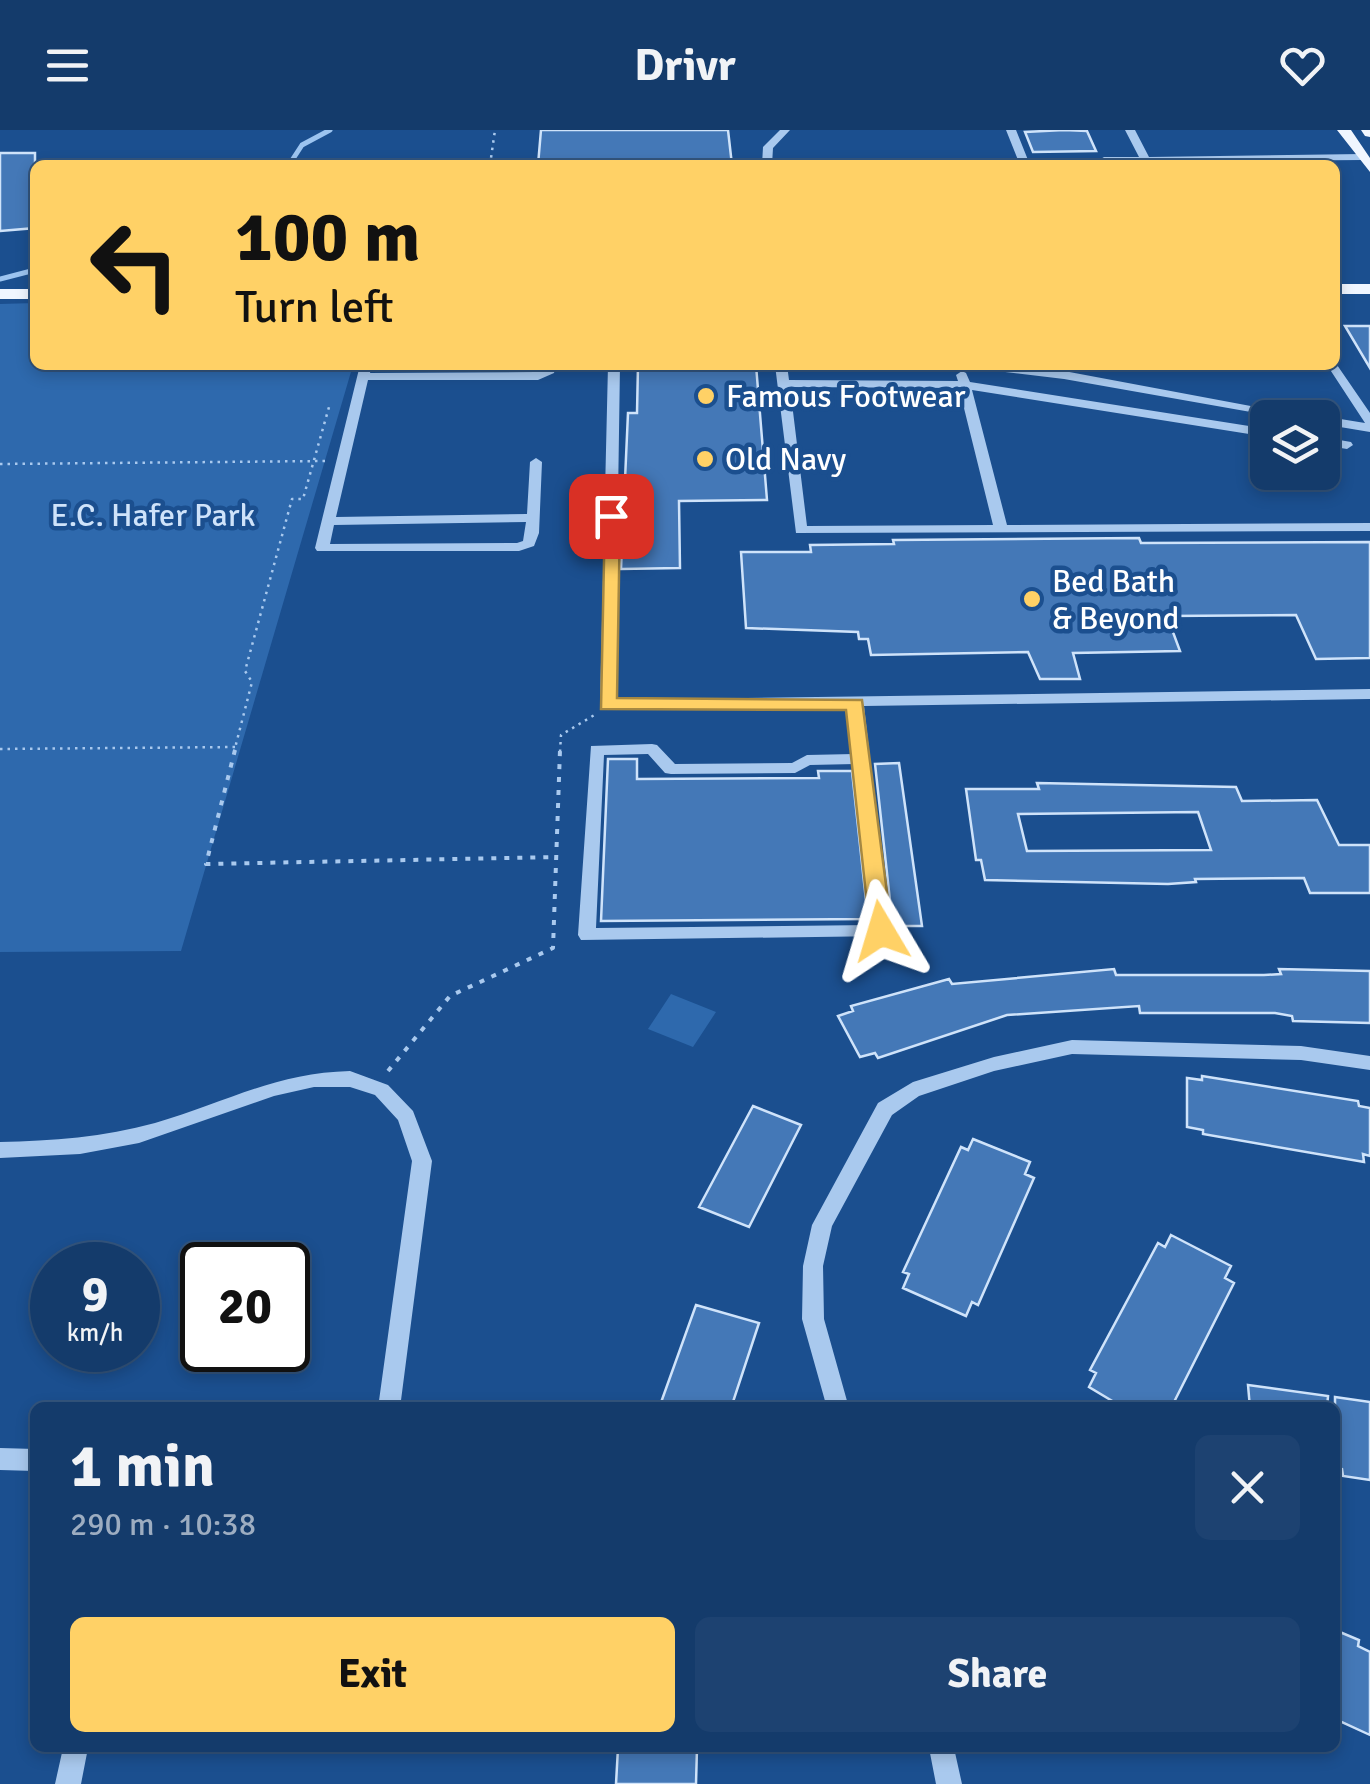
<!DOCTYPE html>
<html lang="en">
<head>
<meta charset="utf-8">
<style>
  body { margin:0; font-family:Signika,sans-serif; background:#1d4271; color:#f1f3f6; height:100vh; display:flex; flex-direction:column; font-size:38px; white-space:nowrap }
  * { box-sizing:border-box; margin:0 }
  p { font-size:32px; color:#9dadc1 }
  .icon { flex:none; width:55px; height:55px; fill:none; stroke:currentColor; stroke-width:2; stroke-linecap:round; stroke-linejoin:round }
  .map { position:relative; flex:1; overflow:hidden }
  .sheet { position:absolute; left:30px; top:1272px; width:1310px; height:350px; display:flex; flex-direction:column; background:#143b6b; border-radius:15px; box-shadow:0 5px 15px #0003,0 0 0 2px #33557e }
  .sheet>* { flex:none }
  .top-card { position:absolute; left:30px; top:30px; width:1310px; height:210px; border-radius:15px; box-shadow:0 5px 15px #0003,0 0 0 2px #33557e; background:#ffd166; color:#111; overflow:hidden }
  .controls { position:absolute; left:1250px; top:270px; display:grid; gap:20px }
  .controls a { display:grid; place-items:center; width:90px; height:90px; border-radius:15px; background:#143b6b; box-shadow:0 5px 15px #0003,0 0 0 2px #33557e; font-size:50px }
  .speed { position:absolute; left:30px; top:1112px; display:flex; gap:20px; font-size:50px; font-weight:700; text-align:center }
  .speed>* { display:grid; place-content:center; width:130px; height:130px; border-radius:50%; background:#143b6b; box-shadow:0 5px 15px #0003,0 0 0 2px #33557e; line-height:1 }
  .speed small { font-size:25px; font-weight:400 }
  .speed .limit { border:5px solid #111; border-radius:15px; background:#fff; color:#111 }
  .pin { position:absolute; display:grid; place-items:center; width:85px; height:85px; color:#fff; margin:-42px; border-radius:20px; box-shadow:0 5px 15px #0006 }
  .me { position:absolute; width:110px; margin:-55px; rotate:353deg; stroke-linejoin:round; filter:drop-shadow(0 0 8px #0008) }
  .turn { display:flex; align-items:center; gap:35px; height:210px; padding:0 40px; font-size:45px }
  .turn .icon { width:130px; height:130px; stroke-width:2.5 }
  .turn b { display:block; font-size:70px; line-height:85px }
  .round { display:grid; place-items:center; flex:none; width:105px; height:105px; border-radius:15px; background:#1d4271 }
  .overview { display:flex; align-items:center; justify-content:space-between; height:170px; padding:0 40px }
  h1 { font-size:60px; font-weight:700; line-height:75px }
  .primary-button { display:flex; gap:20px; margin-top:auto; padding:20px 40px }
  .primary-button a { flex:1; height:115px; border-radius:15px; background:#ffd166; color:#111; font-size:40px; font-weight:700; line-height:115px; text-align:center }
  .primary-button a+a { background:#1d4271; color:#f1f3f6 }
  header { display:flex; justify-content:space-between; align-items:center; height:130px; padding:0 40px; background:#143b6b; font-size:45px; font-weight:700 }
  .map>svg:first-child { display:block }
</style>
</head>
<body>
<header><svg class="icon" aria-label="menu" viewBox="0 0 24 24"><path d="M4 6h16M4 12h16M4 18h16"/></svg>Drivr<svg class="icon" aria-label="heart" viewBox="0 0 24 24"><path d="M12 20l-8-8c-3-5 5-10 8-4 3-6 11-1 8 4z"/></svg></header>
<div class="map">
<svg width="1370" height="1654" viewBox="0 0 1370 1654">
  <rect width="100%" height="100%" fill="#1b4f8f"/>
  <!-- green -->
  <path fill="#2e69ad" d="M35 173V235H353L181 821 0 822V174Z
    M671 864 716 882 693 917 648 899Z"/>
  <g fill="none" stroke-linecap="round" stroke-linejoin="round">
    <!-- stream -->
    <path stroke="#9cc4f0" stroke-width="5" d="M289 35 302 15 330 0
      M0 149 35 140"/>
  </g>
  <!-- building -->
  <path fill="#4478b7" stroke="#cfe3fa" stroke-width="2.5" fill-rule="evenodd" d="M541 0H728L732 35H538Z
    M1064 0 1087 1 1096 21 1033 22 1025 2Z
    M0 23H35V98L0 101Z
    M1345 196H1370V238Z
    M638 235H756L767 370 679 371 680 438 621 439 628 283H637Z
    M1139 408 1141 413 1370 412V528L1316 529 1296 485 1167 486 1180 521 1073 523 1080 549H1040L1028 522 871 525 868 509H859L858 502 746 498 741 422H811L810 415 894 414 893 410Z
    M608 629H637V649L819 648 818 641H852L868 789 601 791Z
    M899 633 922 796H896L892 789 875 634Z
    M1037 653 1236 657 1242 671 1317 670 1339 715H1370V763H1310L1304 748 1195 749 1196 752 1168 754 985 750 981 730H976L966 659H1039ZM1198 682 1211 720 1027 721 1018 684Z
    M1114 839 1116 845H1264L1281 844 1279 839 1370 841V893L1293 891 1292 886 1275 883H1140L1139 876 1007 885 878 928 875 923 860 927 838 886 853 881 851 876 949 849 952 854Z
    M1202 946 1358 971 1359 976 1370 978V1026L1363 1024 1364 1032 1203 1004V1000L1187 997V948L1202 950Z
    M753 976 801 995 749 1097 699 1077Z
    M973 1009 1030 1032 1025 1044 1034 1048 978 1175 972 1172 966 1186 903 1158 909 1144 903 1142 961 1017 968 1020Z
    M1171 1105 1231 1136 1225 1148 1234 1153 1171 1278H1124L1089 1257 1096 1243 1090 1240 1158 1113 1165 1117Z
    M696 1175 759 1193 731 1278H659Z
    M1248 1255 1328 1266 1327 1278H1250Z
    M1335 1267 1370 1272V1350L1343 1346 1342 1339 1335 1338Z
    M1335 1500 1359 1510 1358 1516 1370 1522V1605L1335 1589Z
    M618 1618H697L696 1654H616Z"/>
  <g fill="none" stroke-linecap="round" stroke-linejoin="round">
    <!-- path-far1 -->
    <path stroke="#a9c9ee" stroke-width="2.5" stroke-dasharray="2.5 5" stroke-linecap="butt" d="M490 35 495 0
      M0 334 325 331
      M0 619 235 617
      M234 622 252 552 245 541 292 369H303L329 277
      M560 622 561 605 596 584"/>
    <!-- path -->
    <path stroke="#a9c9ee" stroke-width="4" stroke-dasharray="5 8" stroke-linecap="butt" d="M235 620 206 734 558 727
      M388 941 450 866 553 818 560 620"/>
    <!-- minor -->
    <path fill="#a9c9ee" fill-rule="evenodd" d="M780 0H790L773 18 772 35H762L763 17Z
      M1006 0H1016L1030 35H1020Z
      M1125 0H1135L1149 27 1362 24 1367 27 1362 30 1101 32 1099 30 1104 27H1139Z
      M1335 232 1370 283V302L1322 294V288H1318L1322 286 1365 293 1327 235H1335Z
      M360 235H372L370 243 536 242 544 239V235H556L554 243 538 250H368L336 387 527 384 530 332 536 328 542 332 539 403 534 416 519 421H317L315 418ZM526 392 523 411 517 413 330 414 334 395Z
      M608 235H620L615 570 1370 559V569L864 576 890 801 887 806 581 810 578 805 591 616 652 614 657 615 675 634 792 633 807 625 854 624 849 576 607 580 600 575ZM648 624 665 643 671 644 795 643 810 635 855 634 872 795 596 798 604 625Z
      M775 235H787L789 250 958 251 956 245 962 241 966 243 970 252 1268 299V307L972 260 1007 395 1370 393V401L796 403ZM790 257 959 258 993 395 807 396Z
      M965 235H1004L1064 241 1314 288H1285L1064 249 971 238Z
      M1268 235 1262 238 1068 239 1062 236Z
      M1322 307 1351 312 1353 315 1347 319 1322 315Z
      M1072 910 1301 916 1370 926V940L1301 930 1072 924 994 941 919 966 892 985 832 1096 823 1136 824 1189 849 1278H827L802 1189 803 1136 812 1095 878 973 913 952 994 927Z
      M350 941 388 955 413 981 432 1031 400 1278H378L412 1031 398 990 375 965 350 957H314L274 966 139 1013 80 1024 0 1028V1012C52 1011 104 1007 155 993 225 973 274 943 350 941Z
      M0 1318 35 1319V1341L0 1340Z
      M63 1618H88L81 1654H55Z
      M929 1618H954L962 1654H936Z"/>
    <!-- major -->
    <path fill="#f0f6ff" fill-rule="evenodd" d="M1337 0H1351L1370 28V42Z
      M1361 0H1370V7L1365 6Z
      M1335 154H1370V164H1335Z
      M0 159H35V169H0Z"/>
  </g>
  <!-- route -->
  <path fill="#ffd166" stroke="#a68842" stroke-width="2.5" d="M605 382 620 386 617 568 862 570 892 801 889 807H873L870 801 846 580 601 579Z"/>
  <!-- markers -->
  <g fill="#ffd166" stroke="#1b4f8f" stroke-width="4">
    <circle cx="706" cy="266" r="10"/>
    <circle cx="705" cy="329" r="10"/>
    <circle cx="1032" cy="469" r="10"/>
  </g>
  <g text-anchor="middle" stroke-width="9" stroke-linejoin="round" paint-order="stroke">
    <!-- far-poi labels -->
    <g font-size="32" fill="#fff" stroke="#1b4f8f" text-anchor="start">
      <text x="726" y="277">Famous Footwear</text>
      <text x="725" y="340">Old Navy</text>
      <text x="1052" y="462">Bed Bath<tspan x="1052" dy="37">&amp; Beyond</tspan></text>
    </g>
    <!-- far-park labels -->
    <g font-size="32" fill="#cfe3fa" stroke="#1b4f8f">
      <text x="153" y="396">E.C. Hafer Park</text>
    </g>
  </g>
</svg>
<div class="controls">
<a><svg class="icon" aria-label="layers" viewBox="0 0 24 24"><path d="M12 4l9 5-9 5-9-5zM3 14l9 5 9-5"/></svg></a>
</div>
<div class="speed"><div>9<small>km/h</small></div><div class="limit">20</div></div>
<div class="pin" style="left:611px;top:386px;background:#d93025"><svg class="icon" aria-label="arrive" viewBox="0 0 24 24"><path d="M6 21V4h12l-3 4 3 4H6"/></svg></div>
<svg class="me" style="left:881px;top:801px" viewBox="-20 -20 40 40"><path d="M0-17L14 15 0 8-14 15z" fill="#ffd166" stroke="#fff" stroke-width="4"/></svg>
<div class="top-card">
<div class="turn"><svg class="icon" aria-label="left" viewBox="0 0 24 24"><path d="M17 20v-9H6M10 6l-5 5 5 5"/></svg><div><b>100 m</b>Turn left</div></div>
</div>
<section class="sheet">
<div class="overview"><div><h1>1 min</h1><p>290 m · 10:38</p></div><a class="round"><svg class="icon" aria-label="close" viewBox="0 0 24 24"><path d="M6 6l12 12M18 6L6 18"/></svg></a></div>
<div class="primary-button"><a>Exit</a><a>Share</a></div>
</section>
</div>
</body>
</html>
